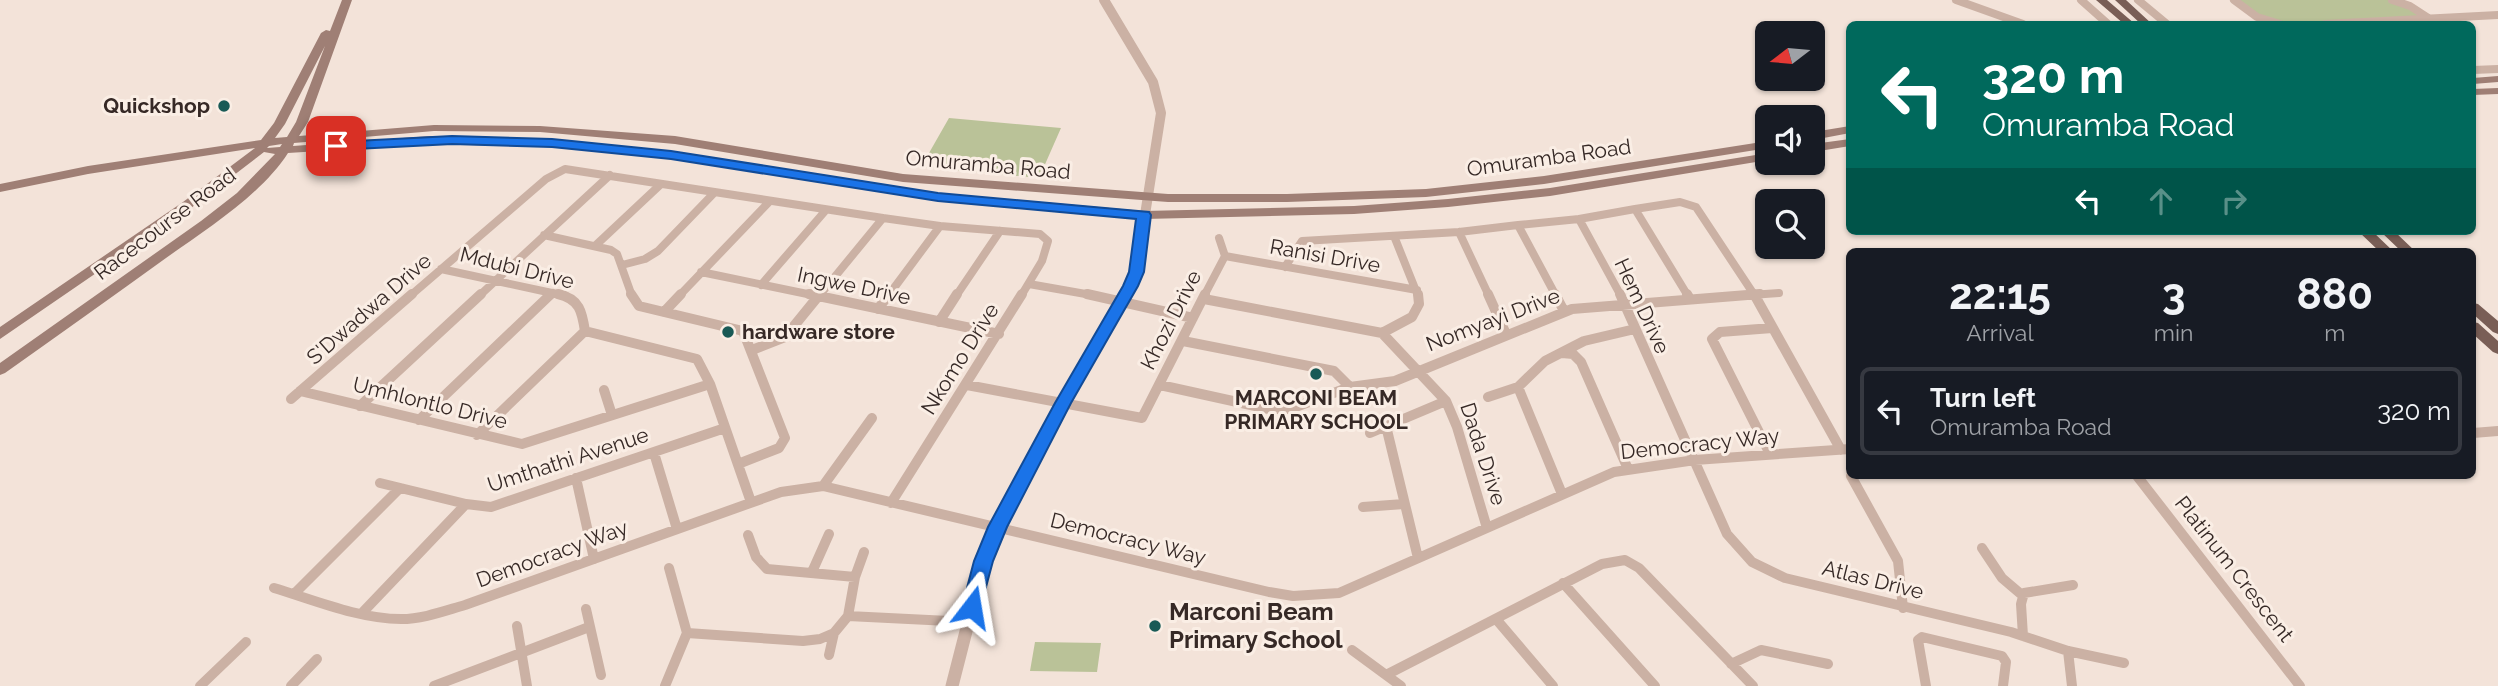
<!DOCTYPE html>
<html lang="en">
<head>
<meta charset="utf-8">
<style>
  body { margin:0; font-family:Raleway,sans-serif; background:#242831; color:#f1f3f6; height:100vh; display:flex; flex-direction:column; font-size:26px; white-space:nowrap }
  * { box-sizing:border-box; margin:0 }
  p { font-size:23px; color:#9ea1a6 }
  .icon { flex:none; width:38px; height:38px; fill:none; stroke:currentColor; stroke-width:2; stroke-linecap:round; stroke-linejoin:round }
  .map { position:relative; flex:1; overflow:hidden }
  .details { position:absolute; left:1846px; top:248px; width:630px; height:231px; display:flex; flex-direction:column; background:#171b24; border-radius:10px; box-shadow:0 2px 5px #0004 }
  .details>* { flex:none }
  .top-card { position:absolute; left:1846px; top:21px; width:630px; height:214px; border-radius:10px; box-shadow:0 2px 5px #0004; background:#00695c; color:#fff; overflow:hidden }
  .needle { width:46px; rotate:254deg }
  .buttons { position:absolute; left:1755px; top:21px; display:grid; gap:14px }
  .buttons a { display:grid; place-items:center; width:70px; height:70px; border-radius:10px; background:#171b24; box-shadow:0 2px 5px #0004; font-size:35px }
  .pin { position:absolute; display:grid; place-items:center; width:60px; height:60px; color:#fff; margin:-30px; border-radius:14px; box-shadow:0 4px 10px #0006 }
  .me { position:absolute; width:77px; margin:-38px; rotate:14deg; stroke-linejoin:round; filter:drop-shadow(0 0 5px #0008) }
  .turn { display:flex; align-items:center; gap:24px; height:147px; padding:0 21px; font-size:32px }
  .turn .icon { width:91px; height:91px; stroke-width:2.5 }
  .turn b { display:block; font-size:49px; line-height:60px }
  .lanes { display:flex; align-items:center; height:66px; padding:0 21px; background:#0003; justify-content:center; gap:35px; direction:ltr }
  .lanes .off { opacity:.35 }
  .eta { display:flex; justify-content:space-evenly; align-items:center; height:119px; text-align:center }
  .eta b { font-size:42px; font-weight:700; line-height:49px }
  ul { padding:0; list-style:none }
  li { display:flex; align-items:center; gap:21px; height:88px; margin:0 14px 10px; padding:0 7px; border:4px solid #363941; border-radius:10px }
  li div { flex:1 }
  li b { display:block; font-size:26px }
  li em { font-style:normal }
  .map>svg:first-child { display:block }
</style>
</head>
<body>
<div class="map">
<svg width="2498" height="686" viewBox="0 0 2498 686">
  <rect width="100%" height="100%" fill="#f3e3d9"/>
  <!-- green -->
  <path fill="#bac298" d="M2233 0H2392L2429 19 2284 24 2259 18Z
    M949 118 1061 128 1039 178 921 167Z
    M1035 642 1101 643 1097 672 1030 671Z"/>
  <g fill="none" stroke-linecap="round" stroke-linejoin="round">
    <!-- minor-far1 -->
    <path stroke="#cbb1a4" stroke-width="8" d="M1956 0 2023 24
      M2081 0 2108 24
      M2138 0 2167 24
      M2234 0 2257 17 2280 24
      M2392 0 2410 6 2430 19
      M2325 24 2498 15
      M2473 70 2498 69
      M940 226 1040 234 1048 241 1042 261 1021 296
      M1459 232 1489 296
      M544 235 611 250 617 254 632 296
      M1394 236 1418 296
      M596 245 661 184
      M1225 256 1417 290
      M622 265 645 259 658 251 714 193
      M1285 267 1302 241 1459 232 1518 225
      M441 269 566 296
      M701 272 817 296
      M1029 284 1097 296
      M761 285 826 210
      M410 296 546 179 565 169 883 218
      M479 296 610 175
      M550 296 553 293
      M679 296 769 202
      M819 296 883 218 940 226 888 296
      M956 296 1000 231
      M1204 296 1225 256 1219 238
      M1556 296 1518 225 1579 219
      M1621 296 1579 219 1635 209
      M1688 296 1635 209 1680 202 1696 207 1755 296
      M1737 296 1779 293"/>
    <!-- minor -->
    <path stroke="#cbb1a4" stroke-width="10" d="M558 294C580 299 582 312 585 331L697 359 710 384 751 502
      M631 294 639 306 743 331 785 438 779 448 738 464
      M809 294 999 334
      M1087 294 1193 318
      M1488 294 1506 334
      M1555 294 1564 311
      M1620 294 1727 534 1752 562 1785 578 2011 632 2068 651 2124 663
      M1687 294 1690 299
      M1754 294 1841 450
      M1204 299 1382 333 1412 317 1419 304 1418 294
      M878 309 889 294
      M664 312 681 294
      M939 322 957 294
      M1382 333 1446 401 1457 427 1487 528
      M1183 341 1334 371 1350 387
      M752 350 785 337 820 294
      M1562 353 1573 354 1581 362 1628 469
      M967 385 1142 418 1205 294
      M1160 385 1269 409H1290L1350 387 1395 381 1572 309 1760 294
      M1518 387 1562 494
      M604 390 612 415
      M300 391 522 444 710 384
      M1488 397 1518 387 1545 361 1584 341 1635 329
      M291 399 412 294
      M360 406 481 294
      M419 420 551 294
      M1386 426 1418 558
      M1370 433 1446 401
      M2473 433 2498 431
      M477 435 585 331
      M654 453 677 529
      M1770 454 1712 339 1720 332 1772 328
      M1851 476 1898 561 1903 608
      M2137 476 2300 686
      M576 478 594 559
      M380 483 466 504 491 507 725 428
      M823 486 872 418
      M891 503 1022 294
      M1363 507 1404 504
      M748 535 756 557 767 569 855 577
      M1982 548 2002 578 2022 595
      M812 572 829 534
      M1563 583 1655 686
      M274 588C314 600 359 619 401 619 423 619 444 611 465 605L781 492 823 486 1269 592 1293 596 1339 593 1614 472 1695 460 1850 449
      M294 594 400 488
      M586 609 601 675
      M363 612 466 504
      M848 616 969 622
      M1496 619 1553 686
      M517 626 527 686
      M687 633 803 641 820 639 834 633
      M2023 636 2021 604 2024 593 2073 585
      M1352 650 1401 686
      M2068 651 2072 686
      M829 655 834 633 848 616 855 577 864 552
      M1731 664 1761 650 1828 664
      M1386 675 1602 564 1625 560 1639 568 1753 686
      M200 686 246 642
      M291 686 317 659
      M434 686 589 627
      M665 686 687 633 669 568
      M1926 686 1918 640 1922 637 2002 656 2006 662 2003 686"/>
    <!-- tertiary-far1 -->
    <path stroke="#cbb1a4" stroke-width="10" d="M1104 0 1153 82 1161 113 1136 272 1125 296"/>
    <!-- tertiary -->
    <path stroke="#cbb1a4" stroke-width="13" d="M952 686 984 561 998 526 1063 403 1126 294"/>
    <!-- secondary -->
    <path fill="#9f7f75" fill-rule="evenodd" d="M342 0H352L308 122 299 136 434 125 540 126 675 136 903 174 1168 194H1287L1426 189 1544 176 1768 141V148L1544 184 1426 197 1287 202H1168L903 182 675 144 540 132 434 131 294 143 293 146 430 136 552 139 671 151 938 193 1144 211 1354 206 1448 199 1550 188 1768 153V160L1550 196 1448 207 1354 214 1144 219 938 201 671 159 552 147 430 144 288 153C261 195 207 229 166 258 113 296 59 335 5 373L0 375V363L201 221 237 193 275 154 264 152 191 208 0 339V327L183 202 255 148 88 174 0 192V184L88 166 261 140 274 123 321 33 326 30 330 31ZM325 46 296 122 287 137 275 138 285 124ZM282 144 280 147 267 148 269 146Z
      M2498 76V82L2473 84V78Z
      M2498 88V94L2473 95V89Z
      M1850 126V133L1813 140V132Z
      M1850 139V146L1813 152V144Z"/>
    <!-- primary -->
    <path fill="#795e56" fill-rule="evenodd" d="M2096 0H2107L2135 24H2124Z
      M2115 0H2126L2152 24H2141Z
      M2358 231H2372L2394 252H2380Z
      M2380 231H2394L2416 252H2402Z
      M2473 303 2478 304 2498 321V334L2493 332 2473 314Z
      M2473 322 2478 323 2498 341V354L2493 352 2473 334Z"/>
  </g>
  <!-- route -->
  <path fill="#1a73e8" stroke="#114b97" stroke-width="2" d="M452 136 552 139 671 151 938 193 1149 212 1151 215 1144 272 1138 286 1071 403 1007 527 993 561 979 613 972 615 965 613 962 607 974 561 988 527 1055 403 1123 286 1129 272 1136 219 938 201 671 159 552 147 452 144 336 150 329 146 336 142Z"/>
  <!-- markers -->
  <g fill="#195a56" stroke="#faeee5" stroke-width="2.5">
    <circle cx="224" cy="106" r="7"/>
    <circle cx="728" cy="332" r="7"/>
    <circle cx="1316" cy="374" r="7"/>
    <circle cx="1155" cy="626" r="7"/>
  </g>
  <g text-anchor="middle" stroke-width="6" stroke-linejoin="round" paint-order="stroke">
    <!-- poi labels -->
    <g font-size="21" font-weight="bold" fill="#362926" stroke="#faeee5" text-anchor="end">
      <text x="210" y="113">Quickshop</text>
      <text x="742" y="339" text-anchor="start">hardware store</text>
      <text x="1316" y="405" text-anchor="middle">MARCONI BEAM<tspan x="1316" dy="24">PRIMARY SCHOOL</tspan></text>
    </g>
    <!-- street labels -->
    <g font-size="21" fill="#362926" stroke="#faeee5">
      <text transform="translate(1549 158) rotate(-8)" y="7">Omuramba Road</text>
      <text transform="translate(988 165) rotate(5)" y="7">Omuramba Road</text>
      <text transform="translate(165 224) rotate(-37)" y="7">Racecourse Road</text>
      <text transform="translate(1325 256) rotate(10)" y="7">Ranisi Drive</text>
      <text transform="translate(517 268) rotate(14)" y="7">Mdubi Drive</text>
      <text transform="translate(854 286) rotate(12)" y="7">Ingwe Drive</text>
      <text transform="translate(1642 306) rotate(65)" y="7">Hem Drive</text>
      <text transform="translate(369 309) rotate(-41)" y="7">S'Dwadwa Drive</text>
      <text transform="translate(1171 320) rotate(-63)" y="7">Khozi Drive</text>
      <text transform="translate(1493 320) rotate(-21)" y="7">Nomyayi Drive</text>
      <text transform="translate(960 359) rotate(-58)" y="7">Nkomo Drive</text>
      <text transform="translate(430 403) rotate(14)" y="7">Umhlontlo Drive</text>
      <text transform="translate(1700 444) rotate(-6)" y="7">Democracy Way</text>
      <text transform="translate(1483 454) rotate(72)" y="7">Dada Drive</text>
      <text transform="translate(568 460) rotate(-18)" y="7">Umthathi Avenue</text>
      <text transform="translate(1128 539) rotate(14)" y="7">Democracy Way</text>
      <text transform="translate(552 554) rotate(-20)" y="7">Democracy Way</text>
      <text transform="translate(2234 569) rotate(52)" y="7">Platinum Crescent</text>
      <text transform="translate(1873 580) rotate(14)" y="7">Atlas Drive</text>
    </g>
    <!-- near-poi labels -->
    <g font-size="24" font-weight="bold" fill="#362926" stroke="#faeee5" text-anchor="start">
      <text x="1169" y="620">Marconi Beam<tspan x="1169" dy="28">Primary School</tspan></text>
    </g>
  </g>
</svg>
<div class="buttons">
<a><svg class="needle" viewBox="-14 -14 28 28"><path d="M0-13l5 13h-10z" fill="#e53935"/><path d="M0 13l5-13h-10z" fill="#9ea1a6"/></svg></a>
<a><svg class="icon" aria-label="sound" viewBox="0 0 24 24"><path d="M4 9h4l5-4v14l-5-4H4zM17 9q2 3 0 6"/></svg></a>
<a><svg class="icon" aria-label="search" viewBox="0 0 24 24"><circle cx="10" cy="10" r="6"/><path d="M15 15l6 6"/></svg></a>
</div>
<div class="pin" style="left:336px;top:146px;background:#d93025"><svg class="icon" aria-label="arrive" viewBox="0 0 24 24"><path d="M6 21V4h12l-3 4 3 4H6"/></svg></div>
<svg class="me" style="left:972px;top:607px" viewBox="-20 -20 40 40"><path d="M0-17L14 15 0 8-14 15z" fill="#1a73e8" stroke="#fff" stroke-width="4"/></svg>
<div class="top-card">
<div class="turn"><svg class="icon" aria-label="left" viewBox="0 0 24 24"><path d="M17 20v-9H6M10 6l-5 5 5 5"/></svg><div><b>320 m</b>Omuramba Road</div></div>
<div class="lanes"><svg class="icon" aria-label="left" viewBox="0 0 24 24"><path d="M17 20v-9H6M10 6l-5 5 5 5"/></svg><svg class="icon off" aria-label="ahead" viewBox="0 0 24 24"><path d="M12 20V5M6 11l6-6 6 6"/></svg><svg class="icon off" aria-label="right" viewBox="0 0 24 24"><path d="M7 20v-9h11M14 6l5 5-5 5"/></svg></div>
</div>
<section class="details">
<div class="eta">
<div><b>22:15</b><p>Arrival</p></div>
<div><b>3</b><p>min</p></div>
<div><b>880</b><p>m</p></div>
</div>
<ul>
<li><svg class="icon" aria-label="left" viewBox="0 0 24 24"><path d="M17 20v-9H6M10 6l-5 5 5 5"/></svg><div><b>Turn left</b><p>Omuramba Road</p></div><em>320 m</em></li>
</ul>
</section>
</div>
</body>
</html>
